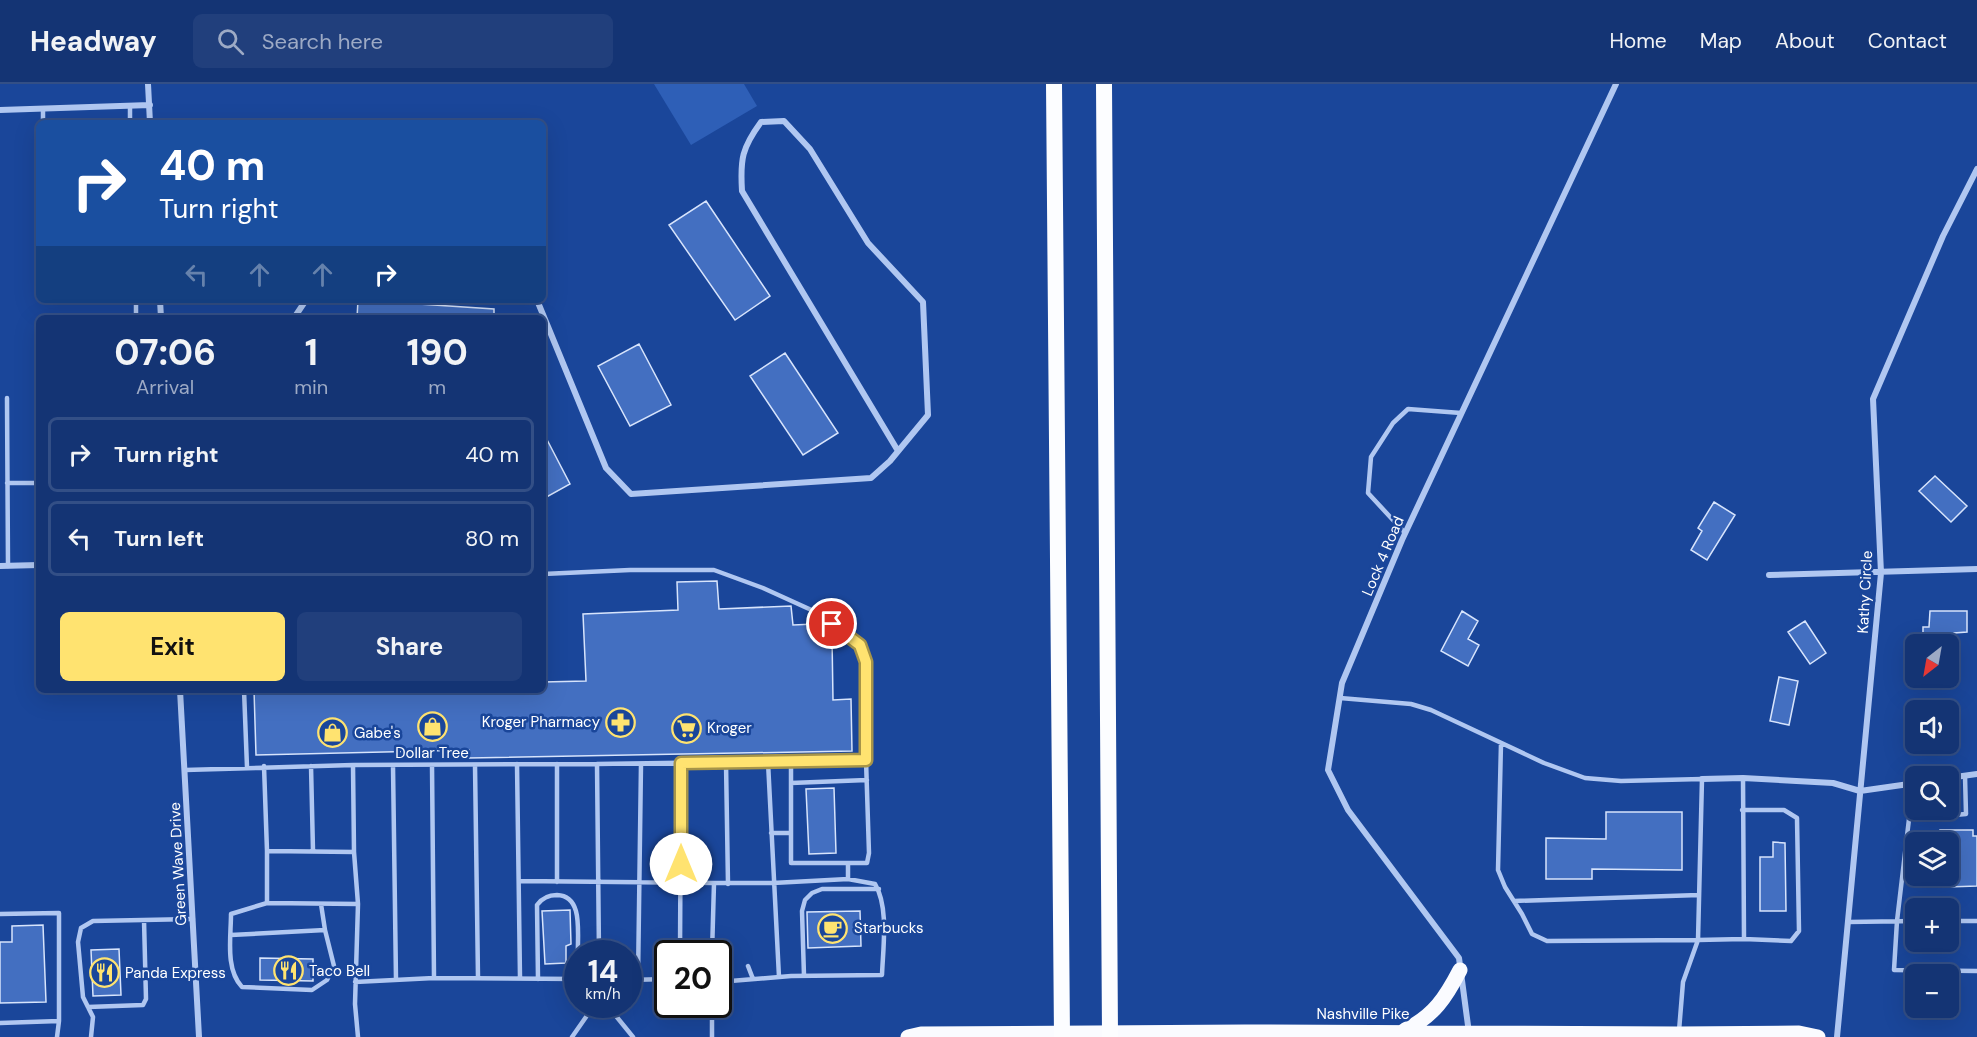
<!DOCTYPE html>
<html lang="en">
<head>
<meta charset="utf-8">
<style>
  body { margin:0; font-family:"DM Sans",sans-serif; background:#213f7c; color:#f1f3f6; height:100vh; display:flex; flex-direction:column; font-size:22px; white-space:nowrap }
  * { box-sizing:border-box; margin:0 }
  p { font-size:20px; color:#9daac5 }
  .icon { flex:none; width:33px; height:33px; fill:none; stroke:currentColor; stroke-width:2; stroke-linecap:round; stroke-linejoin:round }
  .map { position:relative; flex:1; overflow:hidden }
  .details { position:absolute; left:36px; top:231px; width:510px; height:378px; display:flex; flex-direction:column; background:#143474; border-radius:9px; box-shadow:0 6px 24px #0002,0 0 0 2px #334f86 }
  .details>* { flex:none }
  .top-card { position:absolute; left:36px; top:36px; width:510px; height:183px; border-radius:9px; box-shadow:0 6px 24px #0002,0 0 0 2px #334f86; background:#1a4fa0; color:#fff; overflow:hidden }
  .needle { width:39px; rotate:211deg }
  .tools { position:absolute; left:1905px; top:550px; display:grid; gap:12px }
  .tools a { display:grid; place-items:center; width:54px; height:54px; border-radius:9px; background:#143474; box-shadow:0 6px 24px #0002,0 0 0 2px #334f86; font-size:30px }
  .speed { position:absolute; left:564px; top:856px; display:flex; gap:12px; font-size:30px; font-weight:700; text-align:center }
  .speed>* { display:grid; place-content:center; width:78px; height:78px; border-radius:50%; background:#143474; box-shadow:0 6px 24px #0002,0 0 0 2px #334f86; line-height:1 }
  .speed small { font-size:15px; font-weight:400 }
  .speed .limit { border:3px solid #111; border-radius:9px; background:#fff; color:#111 }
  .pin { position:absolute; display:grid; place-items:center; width:51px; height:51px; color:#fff; margin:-26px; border:3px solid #fff; border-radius:50%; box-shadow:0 2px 6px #0007 }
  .me { position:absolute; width:66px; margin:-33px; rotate:0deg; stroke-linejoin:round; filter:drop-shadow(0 0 4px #0008) }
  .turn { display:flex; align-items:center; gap:21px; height:126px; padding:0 24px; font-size:27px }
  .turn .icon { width:78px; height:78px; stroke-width:2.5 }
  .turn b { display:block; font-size:42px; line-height:51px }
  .lanes { display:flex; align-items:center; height:57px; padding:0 24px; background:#0003; justify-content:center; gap:30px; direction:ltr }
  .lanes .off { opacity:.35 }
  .eta { display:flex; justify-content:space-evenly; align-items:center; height:102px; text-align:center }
  .eta b { font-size:36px; font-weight:700; line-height:42px }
  .action { display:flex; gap:12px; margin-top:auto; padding:12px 24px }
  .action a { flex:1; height:69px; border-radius:9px; background:#ffe370; color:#111; font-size:24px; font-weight:700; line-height:69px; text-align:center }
  .action a+a { background:#213f7c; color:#f1f3f6 }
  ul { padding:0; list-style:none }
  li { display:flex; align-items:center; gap:18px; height:75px; margin:0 12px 9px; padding:0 12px; border:3px solid #334f86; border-radius:9px }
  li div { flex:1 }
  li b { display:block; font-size:22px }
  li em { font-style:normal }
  header { display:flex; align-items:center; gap:36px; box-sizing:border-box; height:84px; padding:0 30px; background:#143474; border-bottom:2px solid #334f86 }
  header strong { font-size:28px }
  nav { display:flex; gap:33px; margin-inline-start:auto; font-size:21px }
  .search { width:420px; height:54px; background:#213f7c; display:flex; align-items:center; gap:15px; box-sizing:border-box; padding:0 21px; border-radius:9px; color:#9daac5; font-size:22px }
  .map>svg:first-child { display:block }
</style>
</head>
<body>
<header>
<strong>Headway</strong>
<div class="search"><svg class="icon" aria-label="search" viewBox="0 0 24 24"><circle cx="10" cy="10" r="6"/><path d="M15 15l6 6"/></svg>Search here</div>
<nav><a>Home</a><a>Map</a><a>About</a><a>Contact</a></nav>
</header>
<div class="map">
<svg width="1977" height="953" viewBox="0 0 1977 953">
  <rect width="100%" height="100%" fill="#1a469a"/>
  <!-- green -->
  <path fill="#2e5fb7" d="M654 0H744L757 22 691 61Z"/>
  <!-- building -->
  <path fill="#436fc1" stroke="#d7e4fc" stroke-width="1.5" d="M706 117 770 212 735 236 669 141Z
    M358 216 494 225V234H357Z
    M639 260 671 321 630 342 598 282Z
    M785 269 838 349 803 371 750 292Z
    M543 348 570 400 543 415Z
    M1935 392 1967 422 1951 438 1919 407Z
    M1714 418 1735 431 1707 476 1691 466 1702 447 1698 444Z
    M717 497 719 525 791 522 793 541 815 540 832 553 833 616 851 615 852 667 469 674V666L256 671 254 606H543V598L586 597 583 530 678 526 677 498Z
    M1462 527 1478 537 1468 555 1479 561 1468 582 1441 567Z
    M1930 527H1967V548L1954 549V561H1923V543H1929Z
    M1805 537 1826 569 1810 580 1788 548Z
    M1779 593 1798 597 1789 641 1770 637Z
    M834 704 836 769 809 770 806 705Z
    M1606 728H1682V786L1592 785V795H1546V754L1606 755Z
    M1940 746H1973V752H1977V802L1948 803V759H1940Z
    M1773 758 1785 759 1786 827H1760V773H1773Z
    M570 826 571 860 566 862V879L545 880 542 827Z
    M860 827 861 862 808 864 807 828Z
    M43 841 46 918 0 919V858H12V842Z
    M119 865 121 911 93 912 91 866Z
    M260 874 313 875V897L260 896Z"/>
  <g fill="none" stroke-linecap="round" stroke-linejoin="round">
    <!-- service -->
    <path stroke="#b0c7f1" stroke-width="4.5" d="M130 22V39
      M43 25V39
      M136 216V234
      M7 314 8 482
      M7 399H39
      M1405 449 1368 409 1371 373 1393 339 1408 325 1461 329
      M244 606 247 683
      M1340 614 1411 620 1431 626 1544 679 1585 694 1621 697 1702 695 1698 856 1547 857 1532 850 1522 830 1505 803 1498 786 1501 659
      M768 678 779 893
      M791 678V779H867L869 769 866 676
      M726 679 728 800
      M517 680 520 894
      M597 680 599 870
      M353 681 597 680 866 676V578L860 561 818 529 763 504 714 486H630L543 490
      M432 681 434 894
      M475 681 478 894
      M264 682 267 767 354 768
      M311 682 313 767
      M393 682 396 896
      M185 686 353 681 354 768 358 820 355 920 358 953
      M1743 694 1744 855
      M791 699 867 696
      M1906 701 1909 735 1966 730 1965 692
      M1909 735 1897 837 1894 886 1977 887
      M771 749H791
      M267 767V819L358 820
      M848 795V779
      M519 797 714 799
      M557 798V680
      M1514 817 1699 811
      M267 819 231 830C231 853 225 885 242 903L312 906 327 896 334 882 325 846 321 820
      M0 830 59 829V937L0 939
      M1948 837H1977
      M1848 838 1916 837
      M231 851 325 846
      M680 870 681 679
      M712 870 714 799H773L848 795 875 800C889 823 883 864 882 891L791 892 718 898
      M748 882 753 895
      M804 892 802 827 805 816 812 809 822 805H879
      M538 895 537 821C542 814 548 811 557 811 584 812 577 850 578 870
      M628 896 668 895
      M638 896 641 680
      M355 898 434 894 578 895
      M610 921 616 932 633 953
      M712 921V953
      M88 923 143 921 146 915 144 836
      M1679 947 1683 898 1698 856 1744 855 1791 857 1799 847 1797 734 1784 726H1742
      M57 953 59 937
      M91 953 93 933 83 913 78 858 81 844 93 837 193 835
      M572 953 586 933 592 921"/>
    <!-- minor -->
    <path stroke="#b0c7f1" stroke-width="6" d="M148 0 150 39
      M0 26 150 21
      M160 216 161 234
      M537 216 606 384 631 410 871 394 890 377 928 331 923 218 868 159 810 65 784 37 761 38C742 64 740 75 742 107L898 367
      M294 234 306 216
      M0 482 39 481
      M1769 491 1977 485
      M180 606 199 953
      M1948 694 1977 690
      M1702 695 1743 694 1833 699 1860 707 1916 699
      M1469 949 1459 874 1348 726 1328 686 1342 599 1402 456 1616 0
      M1837 953 1881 489 1873 315 1943 152 1977 85"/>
    <!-- primary -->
    <path stroke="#fafbff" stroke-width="15" d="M1405 946C1434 932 1446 913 1460 886
      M908 953 921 950 1245 948 1679 950 1799 949 1818 953"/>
    <!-- trunk -->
    <path stroke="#fcfdff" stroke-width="16" d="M1054 0 1062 953
      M1104 0 1110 953"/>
  </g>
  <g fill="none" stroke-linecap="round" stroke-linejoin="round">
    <defs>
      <path id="route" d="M681 780V679L866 676V578L860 561 832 540"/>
    </defs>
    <!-- route casing -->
    <use href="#route" stroke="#a69449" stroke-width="15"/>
    <!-- route -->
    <use href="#route" stroke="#ffe370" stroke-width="10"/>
  </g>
  <!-- icons -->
  <defs>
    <symbol id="pharmacy-ring" viewBox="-11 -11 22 22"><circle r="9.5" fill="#1a469a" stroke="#ffe370" stroke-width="1.5"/><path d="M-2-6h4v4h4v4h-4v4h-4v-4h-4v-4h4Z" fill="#ffe370"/></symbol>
    <symbol id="shop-ring" viewBox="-11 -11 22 22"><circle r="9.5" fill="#1a469a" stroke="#ffe370" stroke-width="1.5"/><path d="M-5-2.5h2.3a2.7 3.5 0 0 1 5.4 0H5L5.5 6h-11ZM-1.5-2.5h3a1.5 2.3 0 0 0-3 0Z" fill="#ffe370"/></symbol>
    <symbol id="supermarket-ring" viewBox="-11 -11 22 22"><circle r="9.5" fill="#1a469a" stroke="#ffe370" stroke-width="1.5"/><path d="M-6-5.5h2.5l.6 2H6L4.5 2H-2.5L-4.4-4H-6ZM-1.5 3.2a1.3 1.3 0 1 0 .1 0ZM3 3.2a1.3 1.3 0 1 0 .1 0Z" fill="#ffe370"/></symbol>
    <symbol id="cafe-ring" viewBox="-11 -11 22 22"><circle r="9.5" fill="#1a469a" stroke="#ffe370" stroke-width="1.5"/><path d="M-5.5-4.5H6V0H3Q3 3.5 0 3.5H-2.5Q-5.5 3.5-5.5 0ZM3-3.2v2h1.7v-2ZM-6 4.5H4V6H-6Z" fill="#ffe370"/></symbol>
    <symbol id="restaurant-ring" viewBox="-11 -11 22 22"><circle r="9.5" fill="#1a469a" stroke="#ffe370" stroke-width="1.5"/><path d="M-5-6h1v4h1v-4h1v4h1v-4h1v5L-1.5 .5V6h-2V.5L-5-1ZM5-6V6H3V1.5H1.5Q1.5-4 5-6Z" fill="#ffe370"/></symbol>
  </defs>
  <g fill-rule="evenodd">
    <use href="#pharmacy-ring" x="604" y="622" width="33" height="33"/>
    <use href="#shop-ring" x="416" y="626" width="33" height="33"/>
    <use href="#supermarket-ring" x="670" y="628" width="33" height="33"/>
    <use href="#shop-ring" x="316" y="632" width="33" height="33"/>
    <use href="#cafe-ring" x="816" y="828" width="33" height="33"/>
    <use href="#restaurant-ring" x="272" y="870" width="33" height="33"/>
    <use href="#restaurant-ring" x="88" y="872" width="33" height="33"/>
  </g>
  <g text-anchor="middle" stroke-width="5" stroke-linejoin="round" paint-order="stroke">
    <!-- street labels -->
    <g font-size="15" fill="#fff" stroke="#1a469a">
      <text transform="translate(1383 472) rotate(-67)" y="5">Lock 4 Road</text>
      <text transform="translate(1865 508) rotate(-87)" y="5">Kathy Circle</text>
      <text transform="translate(178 780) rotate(-93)" y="5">Green Wave Drive</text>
      <text x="1363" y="935">Nashville Pike</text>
    </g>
    <!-- poi labels -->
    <g font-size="15" fill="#fff" stroke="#1a469a" text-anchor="start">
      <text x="600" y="643" text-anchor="end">Kroger Pharmacy</text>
      <text x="707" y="649">Kroger</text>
      <text x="354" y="654">Gabe's</text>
      <text x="432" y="674" text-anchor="middle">Dollar Tree</text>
      <text x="854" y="849">Starbucks</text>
      <text x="309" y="892">Taco Bell</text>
      <text x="125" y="894">Panda Express</text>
    </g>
  </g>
</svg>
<div class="tools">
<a><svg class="needle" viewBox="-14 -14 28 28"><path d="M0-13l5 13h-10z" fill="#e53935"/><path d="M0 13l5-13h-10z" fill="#9daac5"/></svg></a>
<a><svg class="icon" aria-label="sound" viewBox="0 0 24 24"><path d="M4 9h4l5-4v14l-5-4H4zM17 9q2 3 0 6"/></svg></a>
<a><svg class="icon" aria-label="search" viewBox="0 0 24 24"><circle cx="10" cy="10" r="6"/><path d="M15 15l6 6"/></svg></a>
<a><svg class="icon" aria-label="layers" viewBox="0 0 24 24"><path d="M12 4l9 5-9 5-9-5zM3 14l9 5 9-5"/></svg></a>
<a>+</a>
<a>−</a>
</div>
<div class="speed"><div>14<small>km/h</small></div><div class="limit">20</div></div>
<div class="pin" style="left:832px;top:540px;background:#d93025"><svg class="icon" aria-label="arrive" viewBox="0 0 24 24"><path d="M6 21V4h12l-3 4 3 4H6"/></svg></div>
<svg class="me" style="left:681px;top:780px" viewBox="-20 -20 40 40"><circle r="19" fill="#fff"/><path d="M0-13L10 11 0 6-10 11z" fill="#ffe370"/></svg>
<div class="top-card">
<div class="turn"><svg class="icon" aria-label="right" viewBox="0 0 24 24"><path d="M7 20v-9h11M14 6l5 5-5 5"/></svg><div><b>40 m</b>Turn right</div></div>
<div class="lanes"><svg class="icon off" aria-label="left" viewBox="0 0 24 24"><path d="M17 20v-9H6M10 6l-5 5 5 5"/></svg><svg class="icon off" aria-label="ahead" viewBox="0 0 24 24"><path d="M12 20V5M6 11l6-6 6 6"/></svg><svg class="icon off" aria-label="ahead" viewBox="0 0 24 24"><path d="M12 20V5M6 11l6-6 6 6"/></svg><svg class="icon" aria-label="right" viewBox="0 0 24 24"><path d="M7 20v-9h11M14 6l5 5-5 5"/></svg></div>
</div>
<section class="details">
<div class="eta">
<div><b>07:06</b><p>Arrival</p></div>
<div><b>1</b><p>min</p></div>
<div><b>190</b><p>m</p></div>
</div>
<ul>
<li><svg class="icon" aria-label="right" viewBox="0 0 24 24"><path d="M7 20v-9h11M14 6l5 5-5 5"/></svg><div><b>Turn right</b></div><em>40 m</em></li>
<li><svg class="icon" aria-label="left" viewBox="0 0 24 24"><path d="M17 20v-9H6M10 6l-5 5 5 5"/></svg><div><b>Turn left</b></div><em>80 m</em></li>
</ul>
<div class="action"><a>Exit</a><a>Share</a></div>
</section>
</div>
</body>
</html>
